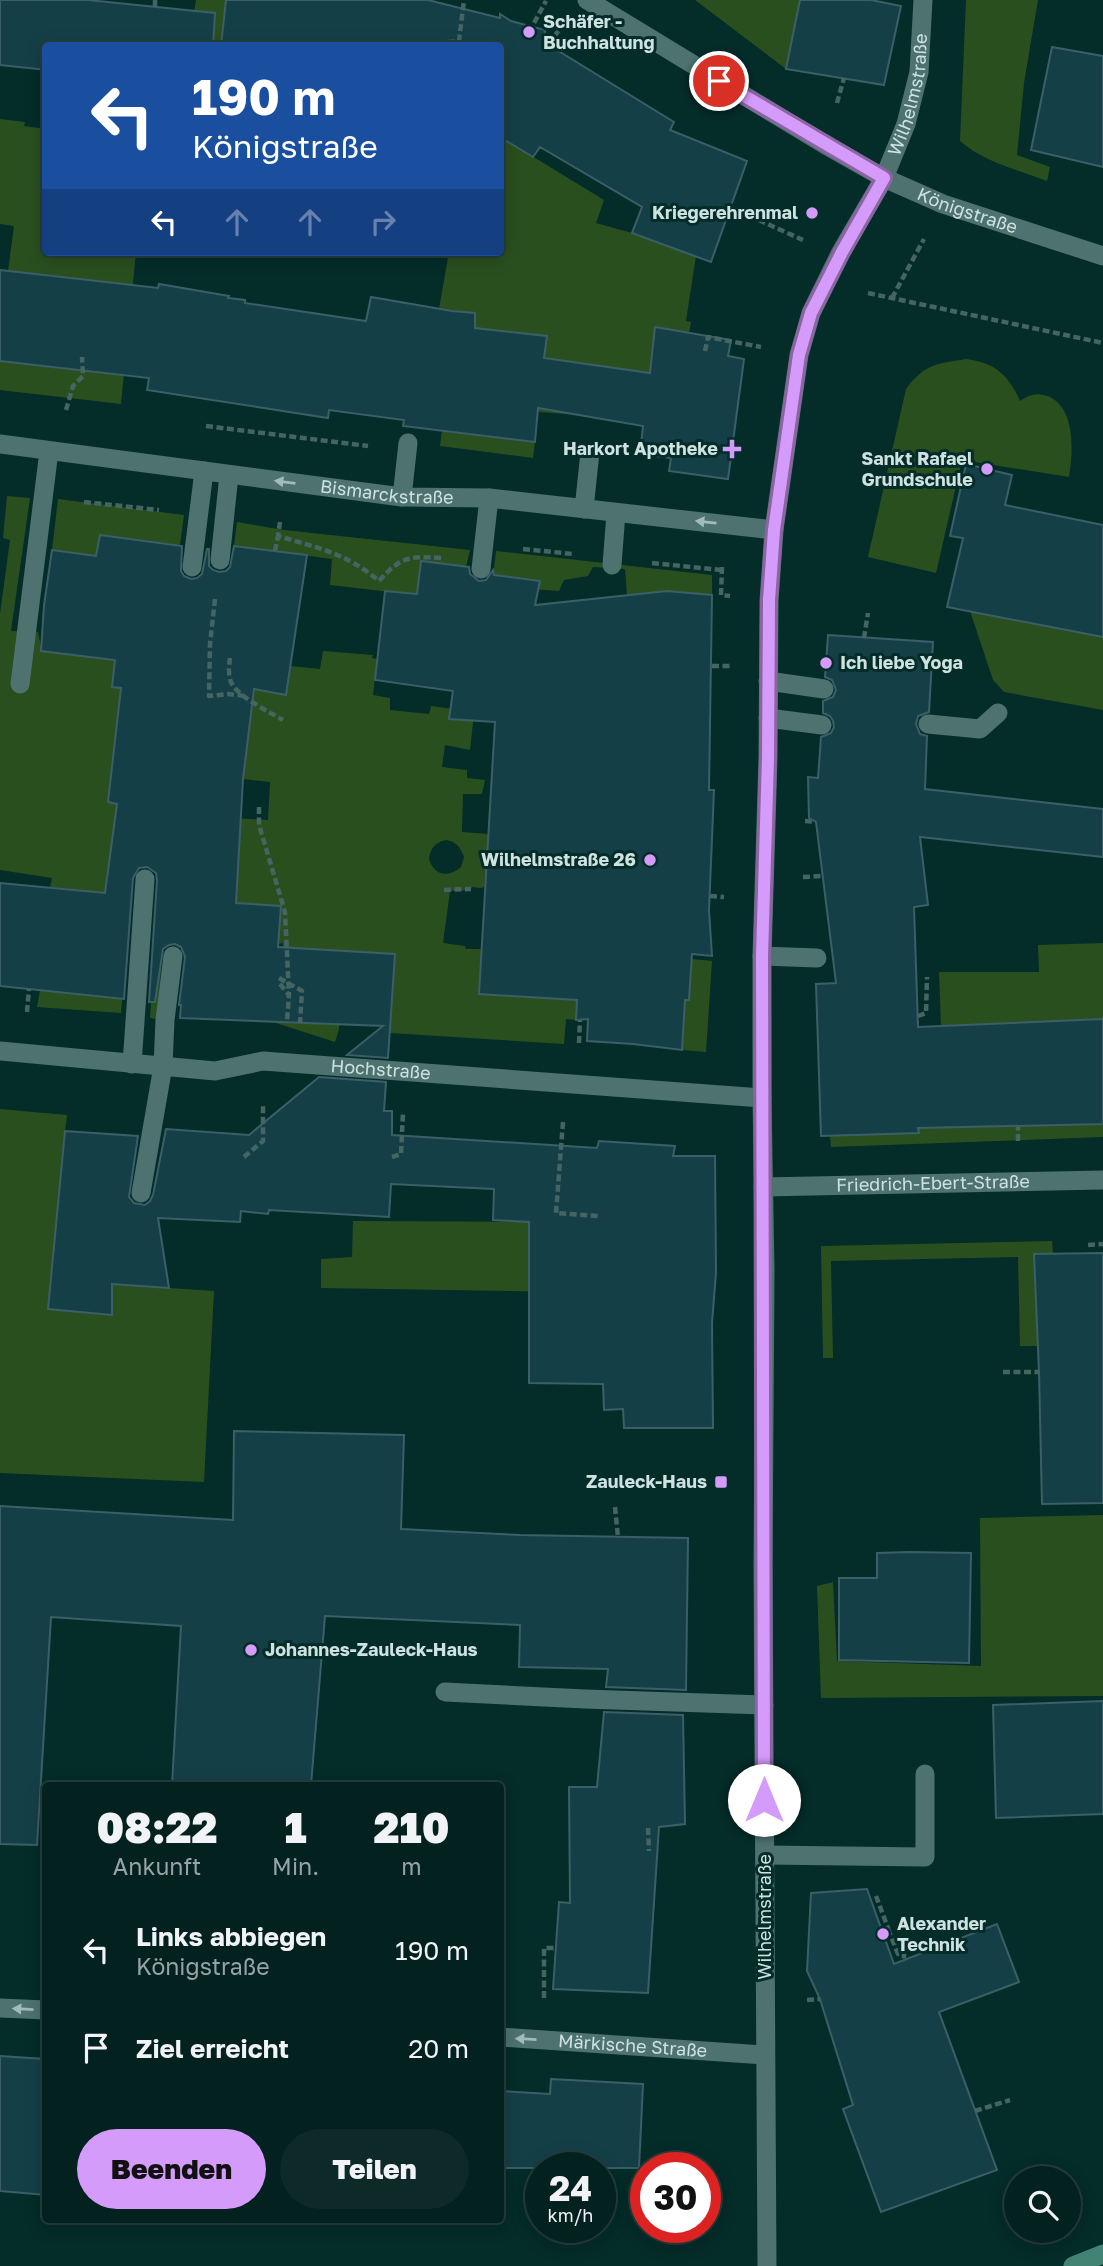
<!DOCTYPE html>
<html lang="de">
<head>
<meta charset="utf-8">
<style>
  body { margin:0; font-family:"Golos Text",sans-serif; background:#0d2928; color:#f1f3f6; height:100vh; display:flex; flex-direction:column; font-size:26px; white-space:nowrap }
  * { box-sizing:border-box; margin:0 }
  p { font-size:23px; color:#97a3a4 }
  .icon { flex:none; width:38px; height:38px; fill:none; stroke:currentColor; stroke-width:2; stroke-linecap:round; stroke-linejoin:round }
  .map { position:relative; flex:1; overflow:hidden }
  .drawer { position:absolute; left:42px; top:1782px; width:462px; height:441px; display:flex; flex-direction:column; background:#03211f; border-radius:7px; box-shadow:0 4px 18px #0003,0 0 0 2px #243e3d }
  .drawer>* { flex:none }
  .banner { position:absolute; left:42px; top:42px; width:462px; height:214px; border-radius:7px; box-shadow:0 4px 18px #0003,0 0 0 2px #243e3d; background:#1a4fa0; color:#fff; overflow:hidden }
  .controls { position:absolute; left:1004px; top:2166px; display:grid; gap:14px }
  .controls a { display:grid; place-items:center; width:77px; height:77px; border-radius:50%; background:#03211f; box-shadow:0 4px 18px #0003,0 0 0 2px #243e3d; font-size:35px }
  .speed { position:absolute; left:525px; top:2152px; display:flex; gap:14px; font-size:35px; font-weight:700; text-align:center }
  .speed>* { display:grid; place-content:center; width:91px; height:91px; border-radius:50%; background:#03211f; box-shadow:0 4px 18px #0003,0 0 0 2px #243e3d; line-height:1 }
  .speed small { font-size:18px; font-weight:400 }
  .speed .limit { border:10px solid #d22; background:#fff; color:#111 }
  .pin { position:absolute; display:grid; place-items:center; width:60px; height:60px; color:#fff; margin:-30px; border:4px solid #fff; border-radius:50%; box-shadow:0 2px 7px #0007 }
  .me { position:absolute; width:77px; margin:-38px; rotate:0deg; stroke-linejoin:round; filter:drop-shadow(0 0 5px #0008) }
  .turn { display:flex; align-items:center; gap:24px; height:147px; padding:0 35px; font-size:32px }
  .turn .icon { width:91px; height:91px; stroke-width:2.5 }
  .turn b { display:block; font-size:49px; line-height:60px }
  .lanes { display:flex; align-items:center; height:66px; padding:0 35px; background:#0003; justify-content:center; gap:35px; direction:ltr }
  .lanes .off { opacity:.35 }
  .eta { display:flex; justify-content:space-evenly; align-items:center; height:119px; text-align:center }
  .eta b { font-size:42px; font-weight:800; line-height:49px }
  .primary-button { display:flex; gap:14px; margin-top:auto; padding:14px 35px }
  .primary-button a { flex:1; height:80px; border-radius:42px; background:#d59bfa; color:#111; font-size:28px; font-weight:800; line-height:80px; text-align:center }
  .primary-button a+a { background:#0d2928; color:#f1f3f6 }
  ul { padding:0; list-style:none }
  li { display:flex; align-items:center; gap:21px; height:98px; padding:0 35px }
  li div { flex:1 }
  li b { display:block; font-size:26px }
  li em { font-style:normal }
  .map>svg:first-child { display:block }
</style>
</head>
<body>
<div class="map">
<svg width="1103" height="2266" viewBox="0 0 1103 2266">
  <rect width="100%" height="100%" fill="#042c29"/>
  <!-- green -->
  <path fill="#2a4f1f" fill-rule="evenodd" d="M196 0H226L221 45 189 46Z
    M695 0H800L786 69Z
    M966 0H1038L1024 83 1017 155 1050 167 1047 181C1018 170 984 162 960 141Z
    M0 119 25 122 24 126 45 129 46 252H136L121 404 0 390V361L62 368 8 271 14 226 0 224Z
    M501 137 604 200 596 223 632 233 696 256 686 321 691 322 689 333 655 327 643 426 630 424 637 371 587 364 580 415 537 412 546 336 475 328 474 313 439 309 449 252H500Z
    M966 359C995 363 1008 374 1020 401 1029 394 1039 392 1050 397 1076 410 1073 453 1069 477L962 460 936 573 868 557 906 389C925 364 935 364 966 359Z
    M442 430 535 442 533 458 440 446Z
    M7 496 30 498 11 631 38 632 42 651 115 660 112 687 159 694 237 686 286 695 291 666 320 669 323 651 373 655 372 658 377 659 373 695 390 698V710L429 714 431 706 460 710 476 696 470 750 445 745 442 767 467 770V778L485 780 482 794H463L462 832 502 835 490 885 481 888 472 887 470 890 450 891 443 943 465 946 466 949H482L479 994 577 1000 576 1020 566 1019 564 1044 390 1033 343 952 339 1029 335 1042 273 1022 283 943 278 944 281 906 233 903 162 907V955L157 1019 150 1018 160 880 173 815 268 820 270 782 243 779 244 766 108 802 117 804 126 895 50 887 52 878 0 870V614L10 540 3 538ZM446 840C456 841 461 848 464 857L461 867C449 878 434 876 429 859 430 848 436 842 446 840Z
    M58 499 184 515 180 545 100 535 96 556 52 550Z
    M237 522 284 530 470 550 466 567 417 595 330 585 332 559 234 546Z
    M496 551 712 575V595L667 591 627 595 625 569 593 567 588 576 564 580 559 591 492 586Z
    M970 611 1103 637V710L1004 692 993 680Z
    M130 905 121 1013 37 1007 40 990Z
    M1103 943V1019L941 1026 939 972H1039L1038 945Z
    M692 959 712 961 706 1052 682 1050 685 1000H689Z
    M0 1109 67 1115 65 1131 169 1288 214 1291 204 1482 0 1473Z
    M1103 1124V1137L831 1147 830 1136 918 1133V1128Z
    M353 1221 577 1222 579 1292 321 1288V1259L352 1257Z
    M1052 1241 1053 1254H1034L1038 1346H1020L1018 1257 831 1261 833 1358H823L821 1246Z
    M1103 1515V1696L821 1698 817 1586 833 1582 837 1661 981 1666 980 1518Z"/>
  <!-- building -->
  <path fill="#153f47" stroke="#3b5f67" stroke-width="2" d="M0 0H88L215 13 213 46H46V70L0 65Z
    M226 0H428L500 18V14L511 21 545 30 544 42 674 122 670 130 747 161 711 262 632 233 642 207 540 147 533 157 500 137V46H221Z
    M800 0H871L901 6 884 85 786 69Z
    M1052 47 1103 56V167L1031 150Z
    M0 270 158 288 159 284 229 296 228 298 245 300V303L366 321 371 297 452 311 475 313V328L547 336 544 358 650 373 655 327 731 340 728 356 744 359 728 479 669 471 671 458 640 454 643 426 538 408 535 442 403 426 404 420 329 410 328 418 147 390 149 378 0 361Z
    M966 464 1012 475 1005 505 1103 525V637L947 607 963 538 950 536Z
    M100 535 182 546 181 571 184 576 191 579 197 578 202 574 207 549H209V566L213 570 219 572 226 571 230 567 234 546 307 555 286 695 254 689 243 779 236 903 281 906 278 947 395 954 388 1058 347 1055 383 1026 180 1018 181 1005H179L185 957 181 947 175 944 169 945 163 949 155 1002H149L157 880 156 873 147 867 139 868 133 878 124 999 0 986V883L105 893 117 804 108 802 121 688 112 687 115 660 41 651 44 605 52 550 96 556Z
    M421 561 469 567 470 574 479 581 486 580 493 570 494 575 540 581 535 605 667 591 712 595 709 790H714L709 910 712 956 692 954 689 1000H685L682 1050 633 1044 587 1041 588 1019 576 1020 577 1000 479 994 495 722 449 719 453 691 375 680 385 591 417 594Z
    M828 635 933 642 929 712 918 716 916 724 920 734 927 736 925 789 1103 809V857L920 837 928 905 914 907 918 1027 1103 1019V1124L918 1128 919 1133 821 1136 816 984 836 983 816 822 809 818 808 777 818 778 821 737 831 733 834 727 833 721 830 716 823 713V701L833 697 836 690 832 680 825 677Z
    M319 1077 386 1082 384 1111H392V1135L597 1148 599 1141 675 1146 673 1156H715L716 1273 712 1323 713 1428H624L623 1409 604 1410 603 1384 529 1383V1222L493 1220 494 1189 391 1184 389 1217 269 1210 268 1214 241 1211 240 1222 158 1218 169 1288 112 1284V1315L48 1309 65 1131 138 1136 129 1197 134 1203 145 1205 150 1201 153 1195 166 1129 249 1135Z
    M1103 1253V1503L1042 1504 1039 1372 1034 1254Z
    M234 1431 404 1435 401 1529 520 1535 688 1538 686 1690 606 1687 608 1669 519 1667 520 1625 325 1616 311 1785H172L181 1626 51 1617 37 1845 0 1844V1506L233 1520Z
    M909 1552 971 1553 969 1663 839 1660V1578H877V1553Z
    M1103 1701V1814L996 1818 993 1705Z
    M604 1712 683 1715 685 1824 659 1827 648 1993 553 1989 559 1902 570 1903 569 1787H597Z
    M867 1889 894 1964 997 1924 1019 1982 939 2012 997 2170 881 2212 843 2109 853 2105 820 1999 807 1971 811 1893Z
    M0 2056 45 2059 42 2101H46V2195L0 2191Z
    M551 2079 643 2084 639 2168H500V2091L550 2094Z"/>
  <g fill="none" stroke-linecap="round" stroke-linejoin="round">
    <!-- path -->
    <path stroke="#446562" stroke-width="4.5" stroke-dasharray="7 3.5" stroke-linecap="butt" d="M155 7V0
      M529 32 546 1
      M448 42 459 41 464 0
      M548 45 559 30
      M837 103 844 78
      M730 207 803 240
      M338 255V252
      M868 293 1103 343
      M892 298 924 239
      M705 351 708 337 761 347
      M66 410 73 386 83 376 82 357
      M206 426 368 446
      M84 502 159 510
      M280 522 278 536C318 548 346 553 379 581 401 556 410 556 442 558
      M523 549 573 554
      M275 551 278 536
      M652 563 721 570
      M722 567 721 595 730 596
      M215 599 210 644 209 696 228 694 245 696
      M864 638 868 613
      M230 658C229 665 228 675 231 682 238 697 268 711 283 720
      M712 666H730
      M259 807V825L285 912 289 995
      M805 821 816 822
      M803 877 822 876
      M444 890 471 889
      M710 896 724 897
      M279 978 302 991 300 1023
      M280 984 289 995 287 1022
      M27 1012 29 989
      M918 1016 926 1013 927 977
      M579 1043 580 1020
      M563 1122 556 1213 599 1216
      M1018 1141V1127
      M244 1157 263 1141V1103
      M392 1157 401 1154 403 1112
      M1088 1245 1103 1244
      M1003 1372H1039
      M615 1507 618 1537
      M648 1828 649 1851
      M876 1896 888 1928 883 1934
      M888 1929 898 1954 904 1953V1960
      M544 1998V1948H556
      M807 2000 820 1999
      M975 2111 1010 2100"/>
    <!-- service -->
    <path stroke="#4d726f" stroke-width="19" d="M402 497 408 443
      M584 509 590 452
      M220 560 229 475
      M612 565 616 513
      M192 567 204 471
      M481 569 489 498
      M768 681 824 689
      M20 684 49 451
      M768 718 822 725
      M928 724 980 729 998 713
      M762 956 817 958
      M132 1064 145 879
      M141 1193 163 1066 165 1020 173 956
      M445 1692 585 1699 764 1705
      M765 1855 925 1857V1774"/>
    <!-- minor -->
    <g stroke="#4d726f" stroke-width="19">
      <path id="s1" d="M587 0 824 144 884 178 943 204 1103 256"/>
      <path id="s2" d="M0 444 402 497 489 498 774 530"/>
      <path id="s3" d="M0 1051 215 1071 263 1061 762 1098"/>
      <path id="s4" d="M763 1187 1103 1180"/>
      <path d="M0 2008 46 2010"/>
      <path id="s5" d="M500 2037 765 2055"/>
      <path id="s6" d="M767 2266 763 1565 765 1271 762 1098V956L768 758 769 601 774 530 799 355 811 313 841 252 884 178 906 124 919 72 923 0"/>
    </g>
    <!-- secondary -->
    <path stroke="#418474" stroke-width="19" d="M1073 2266 1103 2254"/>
  </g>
  <!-- one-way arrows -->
  <defs><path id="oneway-solid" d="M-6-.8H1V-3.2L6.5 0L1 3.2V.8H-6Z" transform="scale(1.75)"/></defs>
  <g fill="#a1bbb8">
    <use href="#oneway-solid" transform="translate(285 482) rotate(-173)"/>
    <use href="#oneway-solid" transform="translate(706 522) rotate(-174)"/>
    <use href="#oneway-solid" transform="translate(23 2009) rotate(-177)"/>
    <use href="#oneway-solid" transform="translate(526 2039) rotate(-177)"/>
  </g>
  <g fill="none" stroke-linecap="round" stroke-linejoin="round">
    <defs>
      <path id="route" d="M719 81 884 178 842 252 811 313 799 355 774 530 769 600 768 758 762 956 764 1800"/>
    </defs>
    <!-- route casing -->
    <use href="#route" stroke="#8a65a2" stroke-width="18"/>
    <!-- route -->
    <use href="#route" stroke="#d59bfa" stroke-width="12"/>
  </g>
  <!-- markers -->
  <g fill="#d59bfa" stroke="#042c29" stroke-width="2.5">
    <circle cx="529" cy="32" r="7"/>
    <circle cx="812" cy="213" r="7"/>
    <path d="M728.5 438.5h7v7h7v7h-7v7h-7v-7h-7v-7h7z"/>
    <circle cx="987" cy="469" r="7"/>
    <circle cx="826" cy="663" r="7"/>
    <circle cx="650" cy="860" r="7"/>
    <rect x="714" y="1475" width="14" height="14" rx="3.5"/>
    <circle cx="251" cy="1650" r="7"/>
    <circle cx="883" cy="1934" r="7"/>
  </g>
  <g text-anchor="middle" stroke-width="6" stroke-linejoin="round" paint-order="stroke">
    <!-- poi labels -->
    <g font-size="18" font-weight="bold" fill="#cee2df" stroke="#042c29" text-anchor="end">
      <text x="543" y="28" text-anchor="start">Schäfer -<tspan x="543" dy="21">Buchhaltung</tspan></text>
      <text x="798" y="219">Kriegerehrenmal</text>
      <text x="718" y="455">Harkort Apotheke</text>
      <text x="973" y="465">Sankt Rafael<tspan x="973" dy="21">Grundschule</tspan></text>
      <text x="840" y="669" text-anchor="start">Ich liebe Yoga</text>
      <text x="636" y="866">Wilhelmstraße 26</text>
      <text x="707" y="1488">Zauleck-Haus</text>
      <text x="265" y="1656" text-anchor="start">Johannes-Zauleck-Haus</text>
      <text x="897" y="1930" text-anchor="start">Alexander<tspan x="897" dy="21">Technik</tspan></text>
    </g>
    <!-- street labels -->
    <g font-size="18" fill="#cee2df" stroke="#042c29">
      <text dy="6" stroke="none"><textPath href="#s6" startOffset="2198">Wilhelmstraße</textPath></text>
      <text dy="6" stroke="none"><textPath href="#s1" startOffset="436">Königstraße</textPath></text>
      <text dy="6" stroke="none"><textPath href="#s2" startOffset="390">Bismarckstraße</textPath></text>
      <text dy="6" stroke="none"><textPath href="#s3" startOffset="383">Hochstraße</textPath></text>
      <text dy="6" stroke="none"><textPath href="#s4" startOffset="170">Friedrich-Ebert-Straße</textPath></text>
      <text transform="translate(765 1917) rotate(-90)" y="6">Wilhelmstraße</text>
      <text dy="6" stroke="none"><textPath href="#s5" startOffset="133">Märkische Straße</textPath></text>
    </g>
  </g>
</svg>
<div class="controls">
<a><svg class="icon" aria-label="search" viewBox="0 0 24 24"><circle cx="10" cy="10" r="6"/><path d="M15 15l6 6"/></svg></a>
</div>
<div class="speed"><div>24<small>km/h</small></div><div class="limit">30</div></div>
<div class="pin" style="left:719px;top:81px;background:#d93025"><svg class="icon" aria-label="arrive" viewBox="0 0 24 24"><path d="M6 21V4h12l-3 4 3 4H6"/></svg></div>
<svg class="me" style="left:764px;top:1800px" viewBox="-20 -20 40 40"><circle r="19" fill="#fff"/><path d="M0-13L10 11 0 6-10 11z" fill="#d59bfa"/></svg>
<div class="banner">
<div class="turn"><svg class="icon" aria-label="left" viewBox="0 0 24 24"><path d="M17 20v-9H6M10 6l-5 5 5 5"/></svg><div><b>190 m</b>Königstraße</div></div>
<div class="lanes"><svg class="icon" aria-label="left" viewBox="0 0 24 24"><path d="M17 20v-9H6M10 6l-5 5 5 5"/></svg><svg class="icon off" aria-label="ahead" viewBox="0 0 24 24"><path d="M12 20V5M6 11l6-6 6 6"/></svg><svg class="icon off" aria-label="ahead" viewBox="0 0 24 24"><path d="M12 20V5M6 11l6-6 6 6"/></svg><svg class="icon off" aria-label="right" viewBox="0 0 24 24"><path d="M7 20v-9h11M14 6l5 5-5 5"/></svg></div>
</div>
<section class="drawer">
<div class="eta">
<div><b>08:22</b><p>Ankunft</p></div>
<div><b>1</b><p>Min.</p></div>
<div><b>210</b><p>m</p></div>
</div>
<ul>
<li><svg class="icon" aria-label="left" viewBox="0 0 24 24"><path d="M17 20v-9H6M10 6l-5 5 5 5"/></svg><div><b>Links abbiegen</b><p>Königstraße</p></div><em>190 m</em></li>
<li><svg class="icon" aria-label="arrive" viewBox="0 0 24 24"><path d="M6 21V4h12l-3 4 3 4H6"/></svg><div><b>Ziel erreicht</b></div><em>20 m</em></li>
</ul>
<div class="primary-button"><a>Beenden</a><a>Teilen</a></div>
</section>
</div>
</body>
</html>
